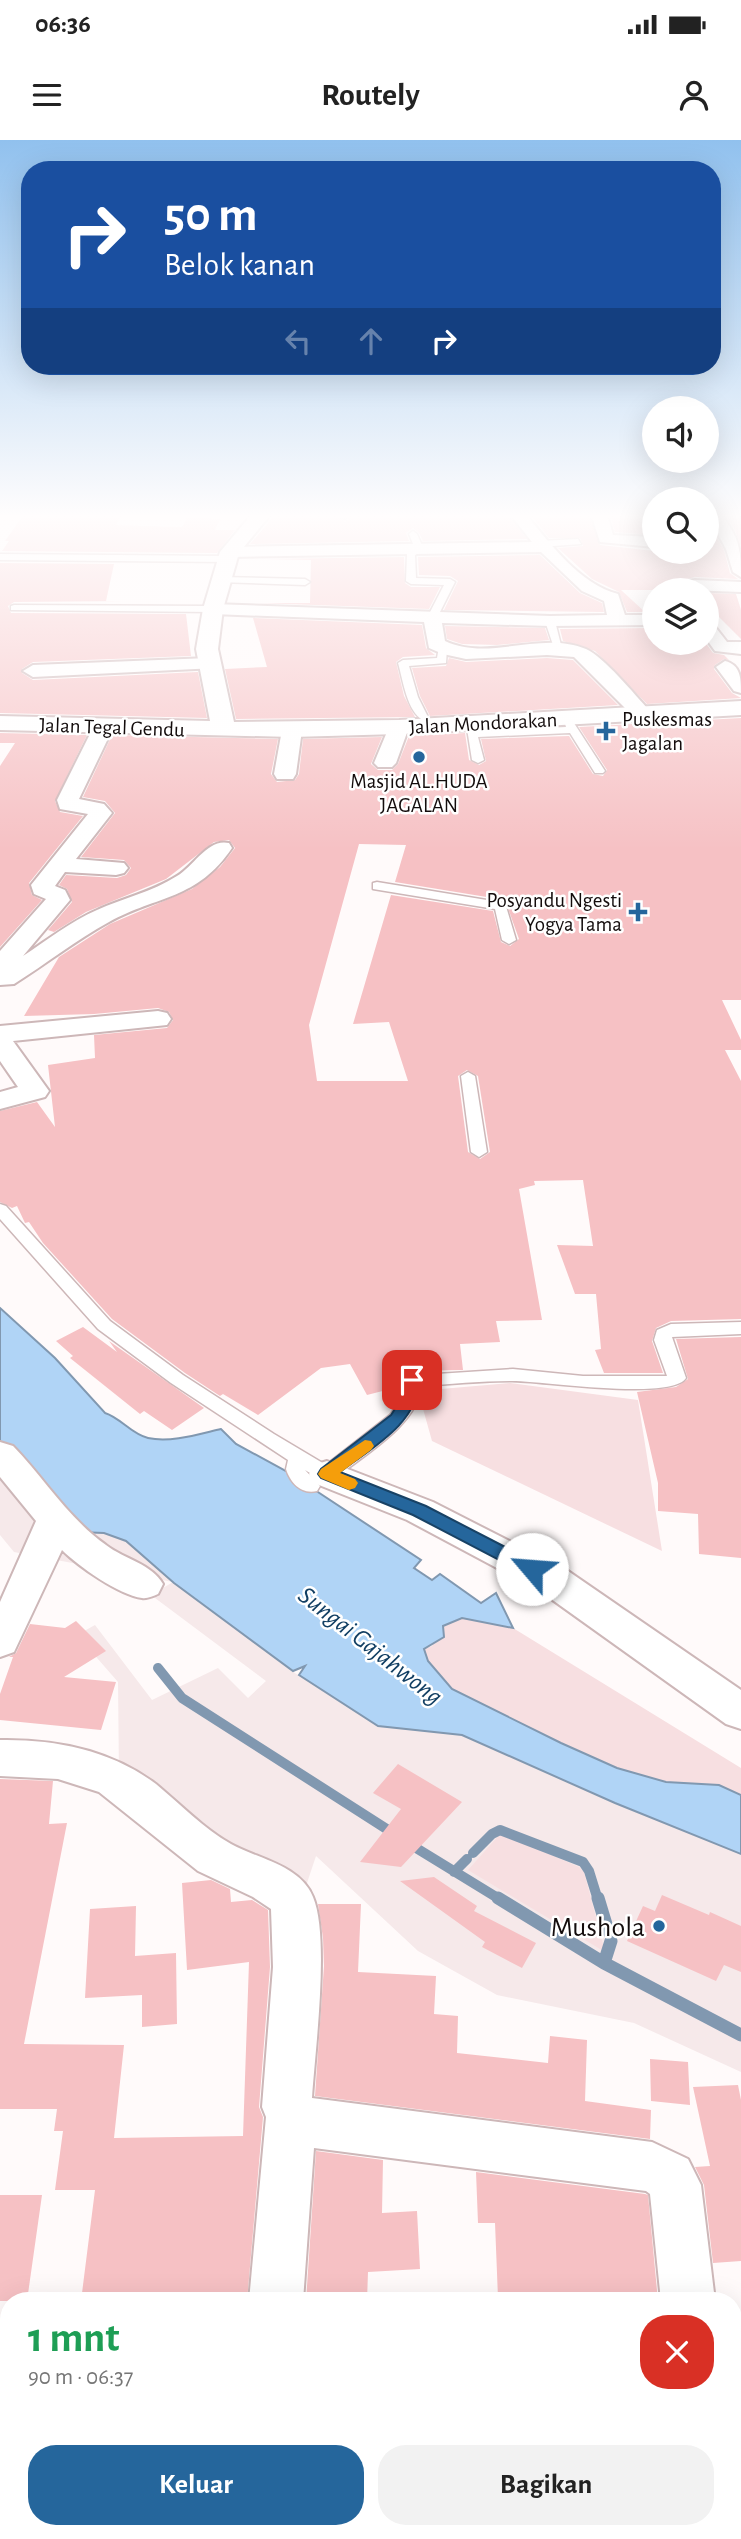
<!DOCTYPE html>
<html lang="id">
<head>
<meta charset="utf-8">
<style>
  body { margin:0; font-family:"Alegreya Sans",sans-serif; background:#f2f2f2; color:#222; height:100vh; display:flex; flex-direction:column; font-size:26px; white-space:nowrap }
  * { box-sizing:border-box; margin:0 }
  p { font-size:23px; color:#767676 }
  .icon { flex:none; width:38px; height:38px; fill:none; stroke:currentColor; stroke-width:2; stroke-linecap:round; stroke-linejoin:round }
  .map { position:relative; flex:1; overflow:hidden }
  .panel { position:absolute; left:0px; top:2152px; width:742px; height:247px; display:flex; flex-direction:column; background:#fff; border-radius:28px 28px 0 0; box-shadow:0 7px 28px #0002 }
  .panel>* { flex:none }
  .top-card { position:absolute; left:21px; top:21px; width:700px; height:214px; border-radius:28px; box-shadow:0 7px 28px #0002; background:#1a4fa0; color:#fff; overflow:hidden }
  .tools { position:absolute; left:642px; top:256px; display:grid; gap:14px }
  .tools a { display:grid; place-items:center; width:77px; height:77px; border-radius:50%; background:#fff; box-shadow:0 7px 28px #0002; font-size:35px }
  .pin { position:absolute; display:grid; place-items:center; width:60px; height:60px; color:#fff; margin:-30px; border-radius:14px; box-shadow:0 4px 10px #0006 }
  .me { position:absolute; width:77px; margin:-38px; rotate:297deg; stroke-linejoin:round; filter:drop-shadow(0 0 5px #0008) }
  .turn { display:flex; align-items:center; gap:24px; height:147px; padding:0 28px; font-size:32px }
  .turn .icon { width:91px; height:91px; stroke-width:2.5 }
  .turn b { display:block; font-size:49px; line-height:60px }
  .lanes { display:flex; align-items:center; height:66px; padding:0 28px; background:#0003; justify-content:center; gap:35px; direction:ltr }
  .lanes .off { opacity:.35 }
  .round { display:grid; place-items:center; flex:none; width:74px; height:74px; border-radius:28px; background:#f2f2f2 }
  .summary { display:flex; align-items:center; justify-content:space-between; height:119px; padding:0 28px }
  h1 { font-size:42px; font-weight:700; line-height:52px; color:#1e9e55 }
  .action { display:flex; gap:14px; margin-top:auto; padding:14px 28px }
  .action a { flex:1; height:80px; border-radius:28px; background:#25669c; color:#fff; font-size:28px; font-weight:700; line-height:80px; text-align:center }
  .action a+a { background:#f2f2f2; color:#222 }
  .status { display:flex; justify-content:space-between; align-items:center; height:49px; padding:0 35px; background:#fff; direction:ltr }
  .status svg { height:19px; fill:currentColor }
  header { display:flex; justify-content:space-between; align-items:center; height:91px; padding:0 28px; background:#fff; font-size:32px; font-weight:700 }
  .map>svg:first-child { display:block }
</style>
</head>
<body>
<div class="status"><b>06:36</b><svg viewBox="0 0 49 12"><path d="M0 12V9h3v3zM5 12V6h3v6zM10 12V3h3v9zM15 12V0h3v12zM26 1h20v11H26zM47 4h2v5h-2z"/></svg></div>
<header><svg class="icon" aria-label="menu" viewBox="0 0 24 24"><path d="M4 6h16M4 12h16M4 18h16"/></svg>Routely<svg class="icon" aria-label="person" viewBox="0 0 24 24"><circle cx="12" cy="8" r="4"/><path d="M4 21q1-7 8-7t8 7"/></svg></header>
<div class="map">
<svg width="741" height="2399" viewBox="0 0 741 2399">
  <rect width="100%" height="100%" fill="#fffafa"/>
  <!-- built -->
  <path fill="#f6e9ea" d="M0 1311 78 1392 104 1393 126 1401 174 1443 295 1533 378 1586 462 1595 615 1663 741 1714V1932L634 1883 497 1855 418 1811 316 1716 301 1761 119 1637 118 1542 77 1495 95 1485 152 1560 218 1528 248 1558 266 1541 151 1455 173 1442 14 1412 0 1395Z"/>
  <!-- green -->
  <path fill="#f7dfe1" d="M510 1243 638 1260 662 1411 432 1301 418 1251Z
    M462 1478 513 1488 741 1628V1655L719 1645 666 1642 617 1628 561 1603 452 1550 428 1521 424 1509 432 1506 443 1486Z
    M501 1693 579 1727 584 1732 605 1812 468 1730Z"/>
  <!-- water -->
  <path fill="#b0d4f6" stroke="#8198b0" stroke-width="2" d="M0 1168 55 1218 105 1273C121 1278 131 1294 148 1298 171 1303 199 1294 221 1289L236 1304 286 1331 421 1420 414 1428 432 1440 440 1434 481 1463 496 1453 513 1488 462 1478 443 1486 444 1497 424 1509 428 1521 452 1549 561 1603 617 1628 666 1642 719 1645 741 1655V1714L615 1663 462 1595 378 1586 299 1535 305 1526 293 1531 174 1443 126 1401 104 1393 78 1392 0 1311Z"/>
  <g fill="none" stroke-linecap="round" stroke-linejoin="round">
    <!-- stream-far1 -->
    <path stroke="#8198b0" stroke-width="10" d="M158 1528 182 1558 396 1695
      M408 1703 501 1760
      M473 1713 492 1694 500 1690 583 1722 589 1731 598 1760
      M454 1732 467 1719"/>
    <!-- stream -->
    <path stroke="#8198b0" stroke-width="13" d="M498 1758 604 1823 741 1895
      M598 1758 608 1791
      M604 1823 611 1801"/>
  </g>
  <!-- building -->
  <path fill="#f6c1c4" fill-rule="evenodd" d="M24 374H107L121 376 116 385 175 387H182L187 378 220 379 215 390H235L217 413 2 411 9 401H5Z
    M276 374H337L345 382 352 375 508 374 527 399 423 401 419 393 413 388 406 393 409 401 250 404Z
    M530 374H589L600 405 654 411H707V380L724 410 730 433 738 439 695 437 687 439 685 450H621L645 472H627L619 452 592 439 558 408 583 406 580 398H549Z
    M610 374H654V395L615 392Z
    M724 374H741V406L734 388Z
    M540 415 580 453 602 463 604 472 444 470 458 441 450 436 419 435 418 417Z
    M404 417 405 443 411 447H440L429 469 257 463H310L311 420 265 419Z
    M0 423 114 424 106 461H126L14 462 8 466 11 473 186 474 191 516 33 522 22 529V533L33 540 198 532 207 578 0 573Z
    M707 453 736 454 741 470V499L707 465Z
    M253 478 422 485 426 508 435 515 403 517 396 522 404 556 415 577 236 579 225 529 267 527Z
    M445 486 545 488 549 500 497 505 462 504 447 499Z
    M654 488V502H705L713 513 724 515 729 520 724 519 715 525 714 529 732 553 741 558 647 564 595 511 563 501 560 489Z
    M449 518 466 522 547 518 573 520 618 565 430 576 420 556 412 528 446 526Z
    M741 578V860H722L741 900V910H725L741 941V1179L671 1181 656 1188 652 1201 663 1233H604L595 1210 601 1209 596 1154H575L557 1105 593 1106 583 1040 534 1041 535 1045 519 1049 542 1180 496 1181 500 1202 460 1204 463 1230 398 1231 403 1240 402 1246 367 1255 350 1224 321 1228 258 1275 223 1254 220 1256 185 1233 112 1179 43 1103 29 1082 25 1083 17 1066 12 1068 0 1062V971L37 962 55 987 48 925 95 918 94 895 167 888 173 880 169 872 158 868 94 874 24 876 59 817 110 784 192 749 220 727 235 708 229 700 214 702 166 739 86 772 54 792 48 790 72 762 67 749 59 745 66 735 117 738 126 735 131 728 124 720 81 717 115 673 105 661 83 657 112 595 278 599 271 634 277 642 295 640 299 634 303 599 382 597 371 624 378 630H392L398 624 409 596 465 593 469 620 479 625 486 621 481 599 569 596 593 634 603 636 607 630 579 587ZM359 704 406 705 395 742 505 760 519 799 510 806 501 802 493 771 391 755 353 884 389 882 408 941H317L309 885ZM467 930 478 936 490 1012 480 1019 468 1012 458 936Z
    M0 593 87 595 55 661 60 672 83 676 29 743 32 755 42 760 0 807V626L15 603H0Z
    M83 1187 117 1212 109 1201 204 1268 172 1290 144 1271 140 1274 70 1218 73 1216 56 1201Z
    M741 1197V1418L699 1414 698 1374 658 1371V1343L637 1252 676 1247 688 1239 676 1199Z
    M76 1481 106 1511 64 1537 116 1542 101 1590 0 1580V1554L13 1517H9L16 1513 30 1484 65 1488Z
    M398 1624 462 1662 401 1727 360 1722 401 1669 373 1653Z
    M0 1639 53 1641 49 1684 67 1683 24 1904 124 1905 114 1998 243 1996 249 1822 187 1830 182 1743 211 1740 230 1749 231 1762 252 1760 268 1770 270 1827 259 1967 263 1977 247 2161H81L95 2050H55L63 1991H54L57 1969H0Z
    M434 1737 477 1766 474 1771 536 1803 522 1828 482 1807 485 1802 400 1741Z
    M662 1755 709 1775 710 1772 741 1786V1832L724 1825 716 1841 627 1801 643 1766 655 1771Z
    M318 1764H361L358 1832 436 1836 434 1874 458 1876 457 1913 548 1923 550 1896 587 1900 585 1961 651 1970 650 1999 315 1956 324 1826 323 1798Z
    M136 1766 135 1816 176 1813 177 1884 142 1887V1855L85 1858 90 1769Z
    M650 1919 688 1922 690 1965 651 1961Z
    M738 1945 741 1960V2121L713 2123 704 2045 695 2027 710 2026 693 1947Z
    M316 2011 383 2020 382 2073 417 2071 420 2129 368 2132 367 2161H306Z
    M476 2032 645 2054 648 2055 658 2161 498 2158 495 2083H478Z
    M0 2055H42L27 2161H0Z"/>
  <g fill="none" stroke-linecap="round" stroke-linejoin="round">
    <defs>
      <path id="lane" d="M342 374H350L345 379 341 377Z
        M413 391 417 394 424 410 415 415 416 438 450 439 455 442 437 478 432 481 427 478 444 445 411 444 406 441 407 414 415 409 409 394Z
        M578 399 581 404 540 407 536 404 540 401Z
        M0 414 227 416 231 419 227 422 0 420Z
        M221 437 305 439 310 442 305 445 218 442 216 440Z
        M14 465 213 466 218 469 213 472 11 470V466Z
        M550 478 555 481 563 513 555 511 545 481Z
        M439 507 447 509 446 523 409 526 418 557 428 577 423 580C407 572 403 540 398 523L403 520 437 518Z
        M564 580H572L605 631 603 633H595L570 593 478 597 484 620 478 623 472 620 466 582H474L477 591 566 587Z
        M377 742 505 763 516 800 509 804 502 800 495 769 373 749V743Z
        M468 932 475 936 487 1012 479 1017 471 1012 461 936Z
        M0 1064 6 1066 110 1181 183 1235 274 1294 326 1325 390 1275 402 1258 406 1236 513 1229 583 1236H667L654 1200 657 1190 671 1184 741 1182V1194L672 1197 686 1238C671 1261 542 1241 512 1241 482 1241 451 1244 421 1246 419 1284 362 1316 334 1339H320L305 1330 320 1346 317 1351C301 1355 290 1342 286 1329L288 1320 171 1243 98 1189 0 1079Z"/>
      <path id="street" d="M510 374H526C550 404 580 444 618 454L625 475H654V485L550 486 442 483 445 501C489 522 541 490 586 509 603 516 635 555 649 570L652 574 649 578H635L574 517 547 515 466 519 443 514 429 508 424 482 213 474 204 469 213 464 550 476 607 475 604 461 582 451 541 412 230 417 222 412 230 407 532 402Z
        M591 374H607L613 395 654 397V407L600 402Z
        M707 374H721C739 398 741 408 741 437L733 432 726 409Z
        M695 440 741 442V452L687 450 689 441Z
        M707 483 713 484 727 502H741V514L715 511 707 500Z
        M209 518 216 520 218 524 216 528 33 537 23 531 33 525Z
        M725 521C741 525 741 539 741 553L734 551 716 527Z
        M104 580 111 582 114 586 79 659 104 664 112 673 76 719 124 723 128 728 124 733 116 735 65 732 55 746 65 750 70 760 23 816C46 801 71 781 97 770 123 758 152 752 177 736 194 726 208 698 229 703L232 708C197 760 158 755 109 782 76 800 46 824 14 844L0 845V811L46 759 34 754 31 745 88 674 60 669 57 660 94 586 97 582Z
        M399 581 406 583 409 587 396 623 392 627H378L374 623 389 587 392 583Z
        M292 584 299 586 302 590 296 634 293 639H277L274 634 282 590 285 586Z
        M158 871 167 873 171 879 167 885 13 901 49 951 45 957 0 969V952L18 947 0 921V886Z
        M0 1302 13 1306C44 1338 69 1379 106 1405 124 1419 152 1424 163 1444L158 1454C153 1456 147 1459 142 1458 119 1455 78 1426 62 1410L14 1512 0 1517V1462L36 1381 0 1337Z
        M327 1321 433 1362 568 1431 741 1550V1589L726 1584 540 1451 407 1380 314 1343 309 1334 314 1325Z
        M0 1600C55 1599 111 1610 156 1644 180 1664 203 1688 231 1704 258 1719 300 1725 313 1757 330 1797 315 1911 312 1958L652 2002 688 2019 701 2045 715 2161H661L650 2054 646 2051 314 2008 303 2161H249L266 1977 262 1967 273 1827 271 1769 253 1757 198 1731 99 1652 58 1639 0 1636Z
        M9 2288V2345L0 2346V2290Z
        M733 2378 741 2399H655L652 2390H733Z
        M234 2390H292V2399H234Z"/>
      <path id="secondary" d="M252 374H271L239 413 223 469 218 509 234 582 399 580 741 561V575L399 594 292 597 0 590V576L210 581 196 509 203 469 220 412Z"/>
    </defs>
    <!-- lane casing -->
    <use href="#lane" stroke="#cdb7b8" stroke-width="3"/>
    <!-- street casing -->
    <use href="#street" stroke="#cdb7b8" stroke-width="4"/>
    <!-- secondary casing -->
    <use href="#secondary" stroke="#cdb7b8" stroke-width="4"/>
    <!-- lane -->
    <use href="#lane" fill="#fff" fill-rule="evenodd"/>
    <!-- street -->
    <use href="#street" fill="#fff" fill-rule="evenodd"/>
    <!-- secondary -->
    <use href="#secondary" fill="#fff" fill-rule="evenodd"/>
  </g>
  <!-- sky -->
  <linearGradient id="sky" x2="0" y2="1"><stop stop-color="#91c1ee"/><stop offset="0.53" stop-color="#fffdfd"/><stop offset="1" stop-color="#fffdfd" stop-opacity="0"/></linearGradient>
  <rect width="741" height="710" fill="url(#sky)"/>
  <!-- route -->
  <path fill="#25669c" stroke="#184265" stroke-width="2" d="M412 1235 420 1240C417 1284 373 1307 340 1332L426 1366 538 1424 541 1429 538 1434H526L413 1375 321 1338 318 1334 321 1329 391 1275 402 1258 404 1240Z"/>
  <!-- slow -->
  <path fill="#f59e0b" d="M365 1300 371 1301 374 1306 371 1310 340 1333 355 1339 358 1343 355 1348 349 1350 321 1338 318 1334 321 1329Z"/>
  <!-- markers -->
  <g fill="#25669c" stroke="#fff" stroke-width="2.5">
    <path d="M602.5 580.5h7v7h7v7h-7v7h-7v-7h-7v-7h7z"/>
    <circle cx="419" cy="617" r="7"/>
    <path d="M634.5 761.5h7v7h7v7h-7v7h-7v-7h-7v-7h7z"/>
    <circle cx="659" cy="1786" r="7"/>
  </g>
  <g text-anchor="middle" stroke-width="5" stroke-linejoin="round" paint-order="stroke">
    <!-- far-poi labels -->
    <g font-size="21" fill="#130c0c" stroke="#fff" text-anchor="start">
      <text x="622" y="586">Puskesmas<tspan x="622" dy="24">Jagalan</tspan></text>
      <text x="419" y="648" text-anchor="middle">Masjid AL.HUDA<tspan x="419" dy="24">JAGALAN</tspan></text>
      <text x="622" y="767" text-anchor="end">Posyandu Ngesti<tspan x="622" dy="24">Yogya Tama</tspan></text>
    </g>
    <!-- far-street labels -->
    <g font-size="21" fill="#130c0c" stroke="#fff">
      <text transform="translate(483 583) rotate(-3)" y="7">Jalan Mondorakan</text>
      <text transform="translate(112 587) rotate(2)" y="7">Jalan Tegal Gendu</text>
    </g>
    <!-- water labels -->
    <g font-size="26" font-style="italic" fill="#123f63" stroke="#fff">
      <text transform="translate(371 1505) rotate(38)" y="9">Sungai Gajahwong</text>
    </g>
    <!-- near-poi labels -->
    <g font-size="28" fill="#130c0c" stroke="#fff" text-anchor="end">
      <text x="645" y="1796">Mushola</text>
    </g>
  </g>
</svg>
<div class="tools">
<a><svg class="icon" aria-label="sound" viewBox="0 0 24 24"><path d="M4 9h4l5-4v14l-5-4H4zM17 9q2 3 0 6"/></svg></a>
<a><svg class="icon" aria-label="search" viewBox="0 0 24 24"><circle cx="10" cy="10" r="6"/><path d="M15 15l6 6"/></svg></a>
<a><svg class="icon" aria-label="layers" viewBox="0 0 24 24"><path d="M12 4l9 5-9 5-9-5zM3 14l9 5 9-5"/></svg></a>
</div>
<div class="pin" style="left:412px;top:1240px;background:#d93025"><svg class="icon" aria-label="arrive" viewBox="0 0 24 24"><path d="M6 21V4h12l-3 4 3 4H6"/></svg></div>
<svg class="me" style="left:532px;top:1429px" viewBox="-20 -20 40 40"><circle r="19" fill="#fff"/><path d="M0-13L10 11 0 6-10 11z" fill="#25669c"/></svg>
<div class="top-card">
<div class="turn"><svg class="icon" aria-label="right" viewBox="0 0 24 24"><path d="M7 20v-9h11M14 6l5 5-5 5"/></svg><div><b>50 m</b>Belok kanan</div></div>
<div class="lanes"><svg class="icon off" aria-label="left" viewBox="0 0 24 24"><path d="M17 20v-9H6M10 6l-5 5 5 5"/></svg><svg class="icon off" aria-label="ahead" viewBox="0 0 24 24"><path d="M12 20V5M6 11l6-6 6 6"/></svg><svg class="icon" aria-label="right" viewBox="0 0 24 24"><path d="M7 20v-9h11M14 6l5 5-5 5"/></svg></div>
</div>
<section class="panel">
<div class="summary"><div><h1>1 mnt</h1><p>90 m · 06:37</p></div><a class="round" style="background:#d93025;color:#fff"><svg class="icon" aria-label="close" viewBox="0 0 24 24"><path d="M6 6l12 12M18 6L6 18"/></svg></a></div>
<div class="action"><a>Keluar</a><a>Bagikan</a></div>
</section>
</div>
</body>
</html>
